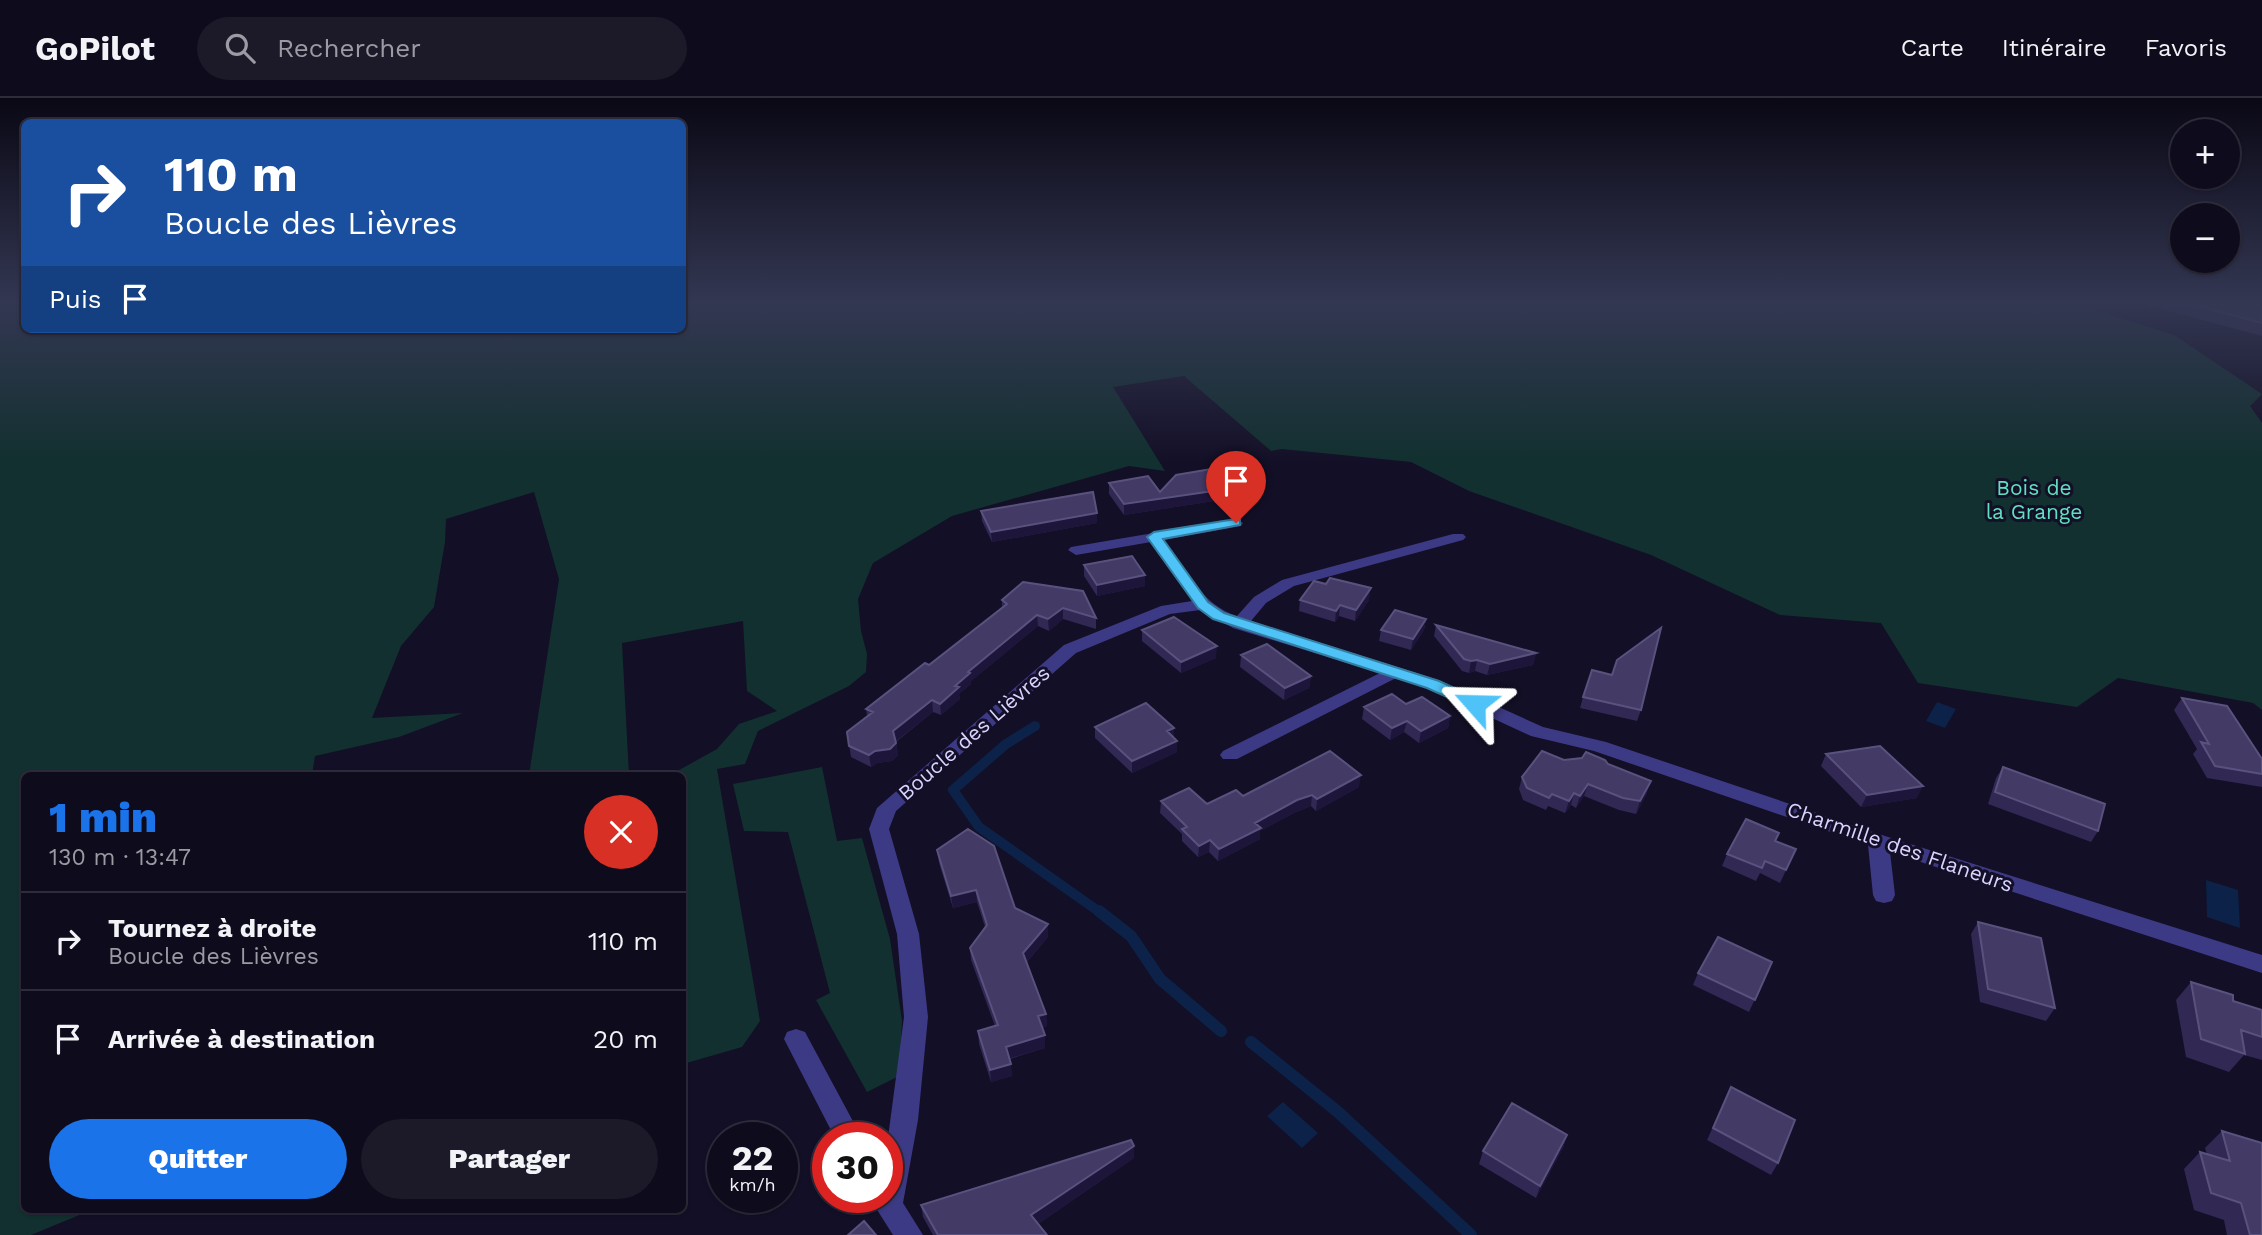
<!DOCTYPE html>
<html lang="fr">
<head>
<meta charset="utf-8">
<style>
  body { margin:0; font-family:"Work Sans",sans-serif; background:#1c1929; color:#f1f3f6; height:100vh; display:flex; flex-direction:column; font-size:26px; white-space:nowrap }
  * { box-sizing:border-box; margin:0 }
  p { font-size:23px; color:#9b9ba3 }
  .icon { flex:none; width:38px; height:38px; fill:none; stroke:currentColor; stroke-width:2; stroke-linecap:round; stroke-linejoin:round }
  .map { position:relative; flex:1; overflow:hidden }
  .details { position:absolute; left:21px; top:674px; width:665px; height:441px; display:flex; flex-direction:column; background:#0e0b1c; border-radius:10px; box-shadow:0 2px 5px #0004,0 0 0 2px #2e2b3b }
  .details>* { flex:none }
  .guide { position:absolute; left:21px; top:21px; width:665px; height:214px; border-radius:10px; box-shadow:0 2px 5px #0004,0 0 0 2px #2e2b3b; background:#1a4fa0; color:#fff; overflow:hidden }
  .fabs { position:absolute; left:2170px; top:21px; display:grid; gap:14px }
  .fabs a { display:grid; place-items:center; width:70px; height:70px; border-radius:50%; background:#0e0b1c; box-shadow:0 2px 5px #0004,0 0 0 2px #2e2b3b; font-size:35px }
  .speed { position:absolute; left:707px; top:1024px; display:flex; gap:14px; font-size:35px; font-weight:700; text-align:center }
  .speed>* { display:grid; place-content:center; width:91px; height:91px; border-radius:50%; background:#0e0b1c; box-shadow:0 2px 5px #0004,0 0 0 2px #2e2b3b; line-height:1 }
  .speed small { font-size:18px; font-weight:400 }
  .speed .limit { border:10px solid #d22; background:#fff; color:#111 }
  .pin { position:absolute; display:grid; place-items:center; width:60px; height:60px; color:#fff; margin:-72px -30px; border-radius:50% 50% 50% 0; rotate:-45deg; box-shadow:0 0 7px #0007 }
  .pin .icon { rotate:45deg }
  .me { position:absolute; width:77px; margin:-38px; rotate:295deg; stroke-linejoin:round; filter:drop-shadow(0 0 5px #0008) }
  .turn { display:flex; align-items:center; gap:24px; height:147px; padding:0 28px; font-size:32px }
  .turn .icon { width:91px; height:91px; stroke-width:2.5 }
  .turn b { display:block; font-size:49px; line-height:60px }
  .then { display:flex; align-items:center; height:66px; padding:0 28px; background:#0003; gap:14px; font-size:26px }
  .round { display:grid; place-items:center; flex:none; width:74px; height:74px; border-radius:37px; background:#1c1929 }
  .summary { display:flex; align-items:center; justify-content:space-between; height:119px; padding:0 28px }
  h1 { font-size:42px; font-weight:800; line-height:52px; color:#1a73e8 }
  .action { display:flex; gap:14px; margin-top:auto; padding:14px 28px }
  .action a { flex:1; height:80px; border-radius:42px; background:#1a73e8; color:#fff; font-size:28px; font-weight:800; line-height:80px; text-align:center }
  .action a+a { background:#1c1929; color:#f1f3f6 }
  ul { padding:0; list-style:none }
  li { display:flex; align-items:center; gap:21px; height:98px; padding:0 28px; border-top:2px solid #2e2b3b }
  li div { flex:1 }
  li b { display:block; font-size:26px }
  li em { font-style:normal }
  header { display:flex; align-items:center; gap:42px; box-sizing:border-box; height:98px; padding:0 35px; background:#0e0b1c; border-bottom:2px solid #2e2b3b }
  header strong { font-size:33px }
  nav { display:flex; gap:38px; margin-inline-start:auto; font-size:24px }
  .search { width:490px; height:63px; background:#1c1929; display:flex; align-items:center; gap:18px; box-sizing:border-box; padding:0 24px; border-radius:38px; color:#9b9ba3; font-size:26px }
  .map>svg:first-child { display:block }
</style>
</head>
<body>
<header>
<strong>GoPilot</strong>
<div class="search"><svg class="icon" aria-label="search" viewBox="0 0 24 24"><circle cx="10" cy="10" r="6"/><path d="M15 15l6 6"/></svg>Rechercher</div>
<nav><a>Carte</a><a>Itinéraire</a><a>Favoris</a></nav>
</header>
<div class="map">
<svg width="2262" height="1137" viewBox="0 0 2262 1137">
  <rect width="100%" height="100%" fill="#130f26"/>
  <!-- green -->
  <path fill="#12302f" d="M0 206H24V231H682L683 206H2075L2174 237 2262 296 2250 308 2262 325V612L2253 605 2118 580 2077 609 1918 585 1881 525 1780 517 1651 457 1469 393 1411 364 1282 351 1271 353 1184 278 1113 289 1165 373 1129 368 952 418 873 465 858 501 861 533 867 556 866 574 849 588 758 633 745 666 717 671 760 923 742 949 683 966 682 677H659L679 672 717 651 739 626 777 613 747 593 743 523 622 545 629 677H529L559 481 534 394 446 421 445 444 434 509 401 548 372 620 463 615 399 639 315 658 312 677H24V1111H94L31 1137H0Z
    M822 669 837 743 862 740 890 841 902 923 899 978 867 994 816 902 830 895 788 734 744 733 733 686Z"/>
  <!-- water -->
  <path fill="#0c2248" d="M1937 604 1956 611 1945 630 1926 623Z
    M2206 782 2238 792 2240 830 2207 819Z
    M1283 1004 1318 1035 1302 1050 1267 1018Z"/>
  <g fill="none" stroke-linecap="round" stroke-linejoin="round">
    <!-- stream-far1 -->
    <path stroke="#0c2248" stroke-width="10" d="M1035 628 1006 646 953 692 979 729 1101 815"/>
    <!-- stream -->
    <path stroke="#0c2248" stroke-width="12" d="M1099 813 1131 838 1160 881 1221 933
      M1251 944 1338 1014 1471 1137"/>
    <!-- minor -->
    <path fill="#3d3a85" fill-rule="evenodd" d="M1236 421 1243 425 1241 428 1164 442C1184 470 1202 507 1237 518L1254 499 1282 482 1453 436H1463L1466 439 1463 442 1294 488 1266 505 1251 523 1439 582 1543 629 1606 644 1885 738 2262 857V875L1890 754 1895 797 1892 803 1884 805 1876 803 1873 797 1868 747 1594 653 1531 638 1427 590 1396 580 1237 661H1223L1220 657 1223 653 1380 575 1233 530 1200 512 1170 516 1076 555 896 713 889 731 919 836 928 919 918 1022 903 1105 923 1137H893L869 1099H887V1047L904 919 897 836 869 731 877 710 1064 547 1161 508 1192 503 1151 444 1076 457 1068 452 1071 449Z
      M796 931 805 934 862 1040H835L784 941 787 934Z"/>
  </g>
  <!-- wall -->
  <path fill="#312854" d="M2143 206H2262V238Z
    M1109 385 1160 394 1227 401 1124 417 1109 396Z
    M981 413 1097 415V425L992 444 982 423Z
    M1084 467 1145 488 1097 498 1084 478Z
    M1023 484 1096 520V531L1063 521 1049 533 1038 528 971 583V586L959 596 960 601 941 617 933 614 896 644 898 657 892 663 877 665 871 669 851 659 847 634 867 618 866 611 929 567 1002 510V502Z
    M1300 502H1369L1355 523 1339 518 1335 524 1299 513Z
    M1426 521 1424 532 1411 552 1379 543 1381 532Z
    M1436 527 1536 555 1533 567 1487 577 1475 573 1469 575 1462 573 1434 538Z
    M1142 532 1216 560 1181 575 1142 543Z
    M1241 557 1311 578 1309 590 1284 602 1240 569Z
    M1583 599 1641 612 1637 623 1580 610Z
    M2182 600 2262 661V689L2207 680 2193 656 2197 651 2174 612Z
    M1406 606 1450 618 1448 630 1419 645 1404 634 1390 642 1362 621 1364 609Z
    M1095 629 1174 640 1177 654 1132 675 1095 640Z
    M1826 656 1917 700 1861 709 1821 668Z
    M1564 662 1608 666 1647 695 1636 716 1619 712 1584 698 1576 710 1571 707 1565 715 1548 708 1546 712 1523 702 1519 691 1522 679Z
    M2003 669 2098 733 2091 744 1988 706 1996 680Z
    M1359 689 1316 713 1311 708 1296 714 1260 733V741L1218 763 1209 754 1198 759 1182 743V736L1160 715 1161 703 1207 706 1243 698Z
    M1775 743 1796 751 1780 785 1760 775 1756 783 1722 768 1727 756Z
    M937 752 1015 810 1048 839 1027 864 1046 916 1047 928 1042 930 1045 950 1010 961 1012 978 991 984 979 946 978 933 995 928 971 862 970 850 985 829 977 804 953 810 939 765Z
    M1978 824 2055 910 2046 923 1980 904 1971 836Z
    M1772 864 1749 914 1693 887 1698 875Z
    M2191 884 2233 903 2262 912V962L2244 957 2229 974 2186 959 2176 902Z
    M1731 989 1778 1065 1771 1077 1707 1042Z
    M2222 1033 2262 1137H2227L2224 1122 2194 1112 2184 1071 2200 1054 2207 1056 2205 1050Z
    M1567 1037 1563 1050 1536 1100 1479 1066 1483 1053Z
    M1134 1060 1038 1126 1047 1137H933L923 1119 921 1107Z"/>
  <!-- shaded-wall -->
  <path fill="#1d163a" d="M1227 391V401L1124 417V406Z
    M1097 415V425L992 444 991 434Z
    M1145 477V488L1097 498V487Z
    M1371 490 1369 502 1355 523 1356 512Z
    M1340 507 1339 518 1335 524 1336 513Z
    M1063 510V521L1049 533 1048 521Z
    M1037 517 1038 528 971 583V586L959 596 960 601 941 617 940 606 968 574Z
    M1426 521 1424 532 1411 552 1413 541Z
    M1217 548 1216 560 1181 575V564Z
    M1536 555 1533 567 1487 577 1490 566Z
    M1477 562 1475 573 1469 575 1471 563Z
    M1311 578 1309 590 1284 602 1285 590Z
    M932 602 933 614 895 644 893 633Z
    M1450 618 1448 630 1419 645 1421 633Z
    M1407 623 1404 634 1390 642 1392 630Z
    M1174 630V641L1167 633Z
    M1177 643V654L1132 675V663Z
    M896 645 898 657 892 663 877 665 871 669 869 657 875 653Z
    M1361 677 1359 689 1316 713 1317 701Z
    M1651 683 1647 695 1636 716 1640 703Z
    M1588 686 1584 698 1576 710 1580 698Z
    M1923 688 1917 700 1861 709 1867 697Z
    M1574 695 1571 707 1565 715 1569 703Z
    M1312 697 1311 708 1296 714 1260 733V741L1218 763 1219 751 1255 725 1297 702Z
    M1210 742 1209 754 1198 759 1199 748Z
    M976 792 977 804 953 810 951 798Z
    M1048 826V839L1024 867 1023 855Z
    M1046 916 1047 928 1039 931 1038 918Z
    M1045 937V950L1007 961 1006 949Z
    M1011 966 1012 978 991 984 990 972Z
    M1567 1037 1563 1050 1536 1100 1540 1088Z
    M1134 1048V1060L1032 1130 1031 1117Z"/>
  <!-- building -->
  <path fill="#433a66" stroke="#5a527e" stroke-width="2" d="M2189 206H2262V225Z
    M1211 371 1227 391 1124 406 1109 385 1148 378 1160 394 1176 377Z
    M1093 394 1097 415 991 434 981 413Z
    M1132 458 1145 477 1097 487 1084 467Z
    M1330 480 1371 490 1356 512 1340 507 1336 513 1300 502 1314 483 1326 486Z
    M1023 484 1083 493 1096 520 1063 510 1048 521 1037 517 968 574 970 575 955 588 959 589 940 606 932 602 893 633 896 645 890 651 875 653 869 657 849 648 847 634 873 614 866 611 925 565 929 567 1007 506 1002 502Z
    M1395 512 1426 521 1413 541 1381 532Z
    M1174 519 1217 548 1181 564 1142 532Z
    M1436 527 1536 555 1490 566 1477 562 1471 563 1464 561Z
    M1661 530 1641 612 1583 599 1592 572 1612 577 1617 562Z
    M1267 546 1311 578 1285 590 1241 557Z
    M1392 596 1406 606 1422 599 1450 618 1421 633 1407 623 1392 630 1364 609Z
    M2182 600 2227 608 2262 661V676L2215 668 2201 644 2209 646Z
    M1146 605 1174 630 1167 633 1177 643 1132 663 1095 629Z
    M1880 648 1923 688 1867 697 1826 656Z
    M1330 653 1361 677 1317 701 1312 697 1297 702 1255 725 1261 730 1219 751 1210 742 1199 748 1182 731 1187 729 1161 703 1189 690 1207 706 1236 692 1243 698Z
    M1542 653 1564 662 1582 660 1586 654 1605 662 1608 666 1651 683 1640 703 1623 700 1588 686 1580 698 1574 695 1569 703 1552 696 1549 700 1527 690 1522 679Z
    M2003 669 2105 706 2098 733 1995 694Z
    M1746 721 1779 735 1775 743 1796 751 1786 772 1765 763 1762 770 1727 756Z
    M968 731 994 748 1015 810 1048 826 1023 855 1046 916 1038 918 1045 937 1006 949 1011 966 990 972 978 933 998 927 970 850 987 827 976 792 951 798 937 752Z
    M1978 824 2041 840 2055 910 1988 891Z
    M1718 839 1772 864 1755 902 1698 875Z
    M2191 884 2233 897V903L2262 912V939L2241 932 2245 956 2201 941Z
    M1731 989 1795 1022 1778 1065 1713 1030Z
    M1512 1005 1567 1037 1540 1088 1483 1053Z
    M2222 1033 2262 1045V1137H2250L2241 1105 2211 1095 2200 1054 2230 1063Z
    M1131 1042 1134 1048 1031 1117 1047 1137H938L921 1107Z
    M864 1123 876 1137H848Z"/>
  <!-- sky -->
  <linearGradient id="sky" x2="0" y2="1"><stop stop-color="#0a0815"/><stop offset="0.56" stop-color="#333752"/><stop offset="1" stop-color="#333752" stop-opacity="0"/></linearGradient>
  <rect width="2262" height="365" fill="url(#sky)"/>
  <!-- route -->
  <path fill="#4fc3f7" stroke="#337fa1" stroke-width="2" d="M1236 421 1240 422V427L1163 441 1208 504 1224 515 1439 583 1481 602 1483 606 1481 609H1469L1427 590 1213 521 1198 510 1147 439 1154 434Z"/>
  <g text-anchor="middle" stroke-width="6" stroke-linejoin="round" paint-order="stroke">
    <!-- park labels -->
    <g font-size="21" fill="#5fe0c0" stroke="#130f26">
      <text x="2034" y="397">Bois de<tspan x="2034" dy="24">la Grange</tspan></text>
    </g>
    <!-- street labels -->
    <g font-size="21" fill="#d9d4ff" stroke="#130f26">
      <text transform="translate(974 635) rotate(-41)" y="7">Boucle des Lièvres</text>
      <text transform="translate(1900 749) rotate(19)" y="7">Charmille des Flaneurs</text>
    </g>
  </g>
</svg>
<div class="fabs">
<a>+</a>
<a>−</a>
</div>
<div class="speed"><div>22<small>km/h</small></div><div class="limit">30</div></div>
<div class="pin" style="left:1236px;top:425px;background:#d93025"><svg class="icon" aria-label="arrive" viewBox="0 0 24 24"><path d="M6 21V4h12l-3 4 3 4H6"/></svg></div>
<svg class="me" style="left:1475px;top:606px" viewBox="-20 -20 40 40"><path d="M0-17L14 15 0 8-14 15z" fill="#4fc3f7" stroke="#fff" stroke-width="4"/></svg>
<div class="guide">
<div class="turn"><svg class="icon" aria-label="right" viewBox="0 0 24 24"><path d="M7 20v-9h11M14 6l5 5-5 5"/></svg><div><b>110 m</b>Boucle des Lièvres</div></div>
<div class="then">Puis<svg class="icon" aria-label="arrive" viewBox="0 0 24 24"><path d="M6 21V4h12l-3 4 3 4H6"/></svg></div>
</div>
<section class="details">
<div class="summary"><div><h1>1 min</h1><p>130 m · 13:47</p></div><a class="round" style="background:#d93025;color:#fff"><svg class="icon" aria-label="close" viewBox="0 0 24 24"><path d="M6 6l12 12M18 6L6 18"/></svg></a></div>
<ul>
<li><svg class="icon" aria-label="right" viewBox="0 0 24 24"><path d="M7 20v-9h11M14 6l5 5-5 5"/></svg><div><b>Tournez à droite</b><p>Boucle des Lièvres</p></div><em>110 m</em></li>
<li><svg class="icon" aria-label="arrive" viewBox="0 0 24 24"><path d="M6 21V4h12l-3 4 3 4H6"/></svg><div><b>Arrivée à destination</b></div><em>20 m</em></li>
</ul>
<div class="action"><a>Quitter</a><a>Partager</a></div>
</section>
</div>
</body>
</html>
